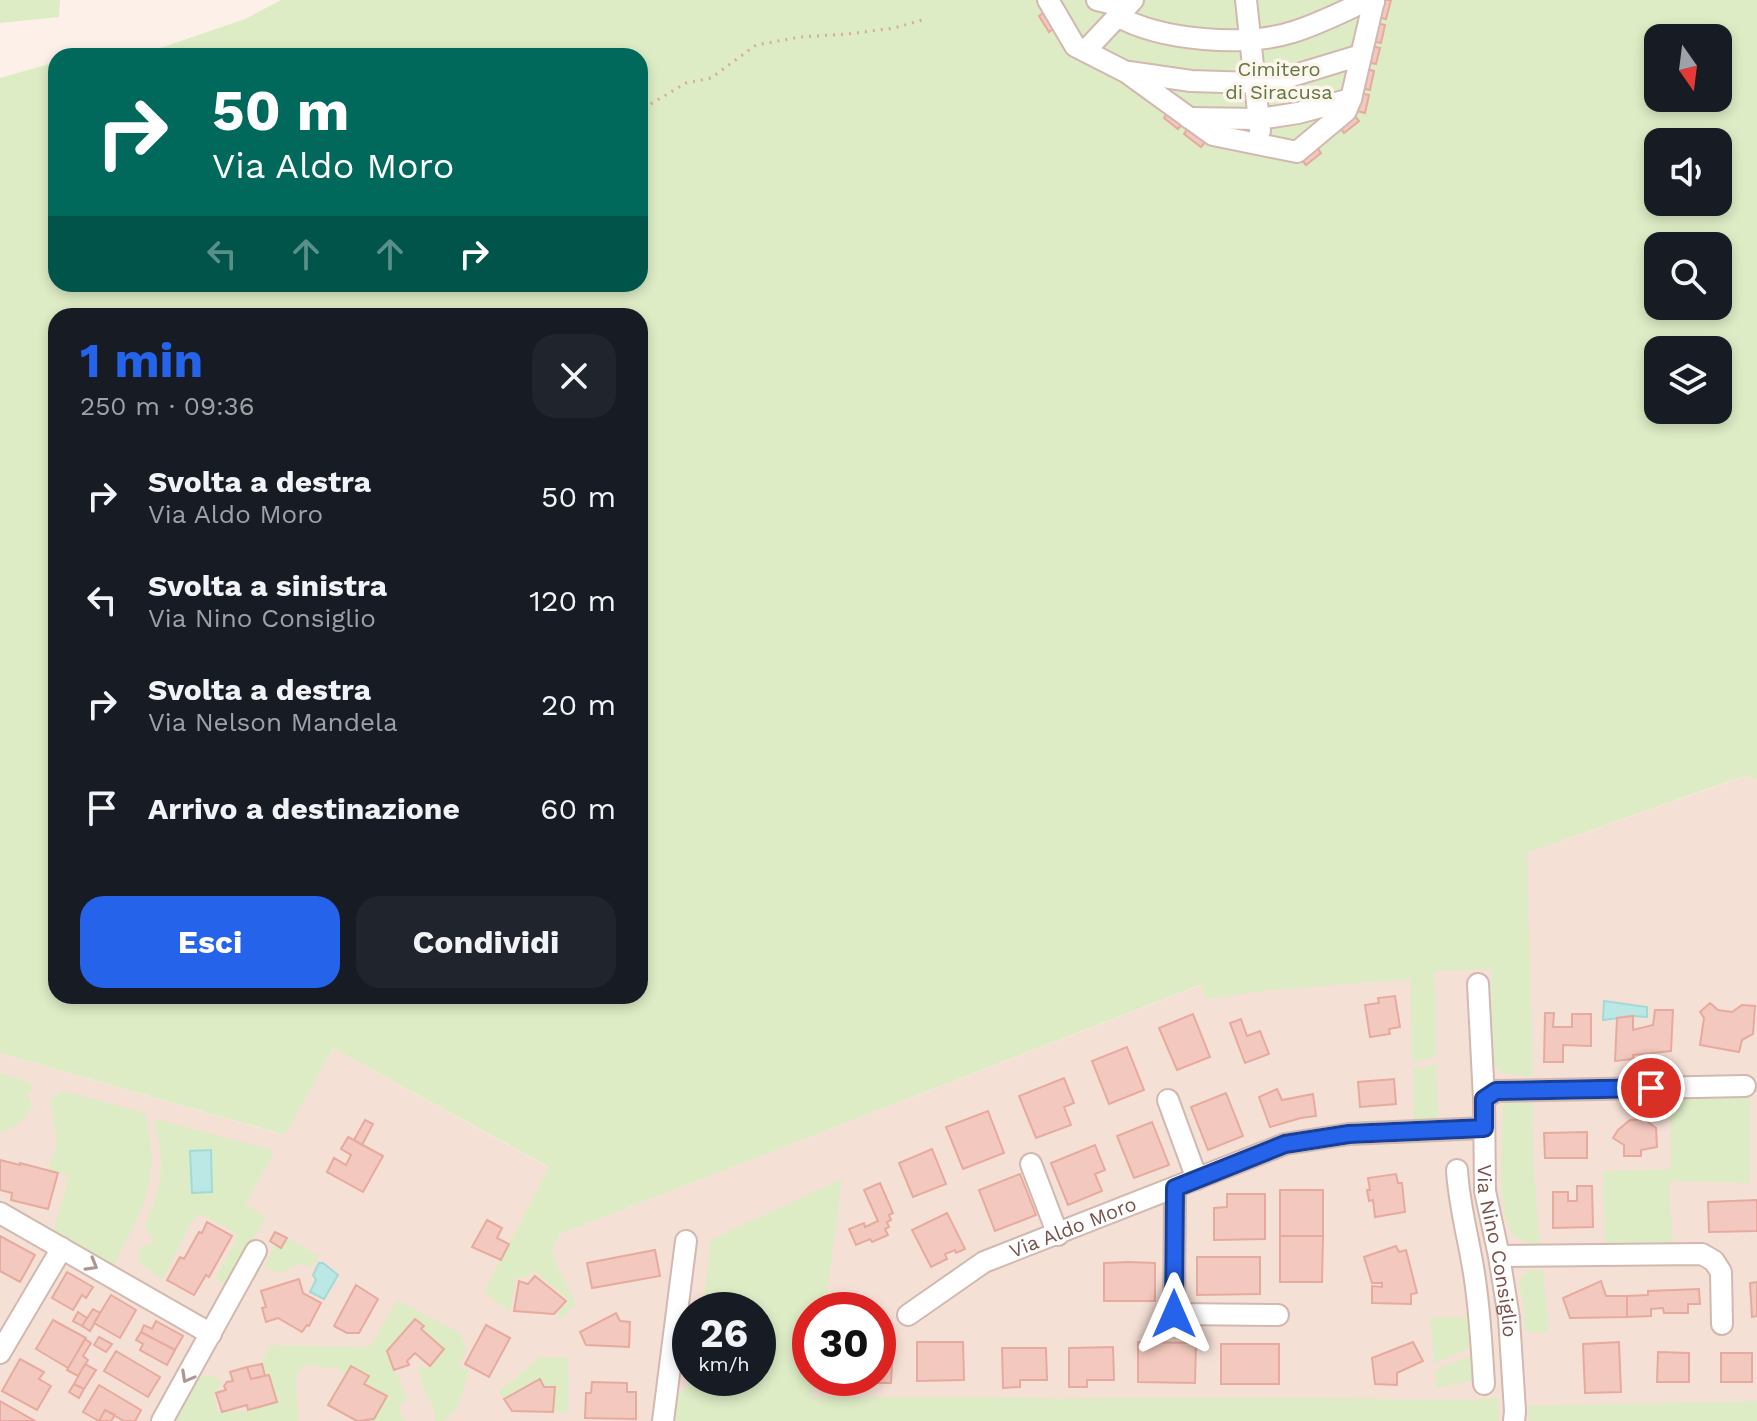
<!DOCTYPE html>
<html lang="it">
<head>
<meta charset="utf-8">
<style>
  body { margin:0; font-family:"Work Sans",sans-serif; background:#20242c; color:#f1f3f6; height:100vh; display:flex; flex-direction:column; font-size:30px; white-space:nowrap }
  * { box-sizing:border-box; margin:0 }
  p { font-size:26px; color:#9ea1a6 }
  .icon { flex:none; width:44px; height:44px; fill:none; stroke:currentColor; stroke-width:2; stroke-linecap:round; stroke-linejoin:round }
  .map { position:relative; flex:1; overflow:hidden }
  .side { position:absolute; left:48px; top:308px; width:600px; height:696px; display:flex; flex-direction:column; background:#171b24; border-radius:24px; box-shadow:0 4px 12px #0003 }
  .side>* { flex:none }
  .hud { position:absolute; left:48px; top:48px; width:600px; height:244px; border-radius:24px; box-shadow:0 4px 12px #0003; background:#00695c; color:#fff; overflow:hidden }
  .needle { width:52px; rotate:166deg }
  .tools { position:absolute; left:1644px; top:24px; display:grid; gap:16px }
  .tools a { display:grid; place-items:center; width:88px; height:88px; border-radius:16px; background:#171b24; box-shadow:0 4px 12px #0003; font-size:40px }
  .speed { position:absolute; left:672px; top:1292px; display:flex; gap:16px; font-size:40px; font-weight:700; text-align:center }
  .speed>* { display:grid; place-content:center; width:104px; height:104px; border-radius:50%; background:#171b24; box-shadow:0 4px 12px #0003; line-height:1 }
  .speed small { font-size:20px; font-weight:400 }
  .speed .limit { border:12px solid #d22; background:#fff; color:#111 }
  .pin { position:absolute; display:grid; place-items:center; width:68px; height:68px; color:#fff; margin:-34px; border:4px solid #fff; border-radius:50%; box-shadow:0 2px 8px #0007 }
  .me { position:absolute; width:88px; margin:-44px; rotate:0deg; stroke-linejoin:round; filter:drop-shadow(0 0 6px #0008) }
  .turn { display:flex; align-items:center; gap:28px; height:168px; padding:0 32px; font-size:36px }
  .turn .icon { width:104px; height:104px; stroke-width:2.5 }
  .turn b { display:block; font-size:56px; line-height:68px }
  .lanes { display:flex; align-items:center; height:76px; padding:0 32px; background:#0003; justify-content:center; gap:40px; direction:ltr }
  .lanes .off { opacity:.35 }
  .round { display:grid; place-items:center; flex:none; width:84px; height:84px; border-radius:24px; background:#20242c }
  .headline { display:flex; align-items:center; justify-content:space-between; height:136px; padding:0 32px }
  h1 { font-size:48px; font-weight:700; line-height:60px; color:#2563eb }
  .button { display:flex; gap:16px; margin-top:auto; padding:16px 32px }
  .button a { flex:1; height:92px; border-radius:24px; background:#2563eb; color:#fff; font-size:32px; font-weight:700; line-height:92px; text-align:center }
  .button a+a { background:#20242c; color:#f1f3f6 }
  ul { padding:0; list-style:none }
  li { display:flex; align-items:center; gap:24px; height:104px; padding:0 32px }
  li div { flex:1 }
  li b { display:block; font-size:30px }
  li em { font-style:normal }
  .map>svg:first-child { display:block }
</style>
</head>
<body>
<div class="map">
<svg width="1757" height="1421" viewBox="0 0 1757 1421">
  <rect width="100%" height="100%" fill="#fdf0e8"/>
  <!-- residential -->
  <path fill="#f5e0d6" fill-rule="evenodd" d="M1745 776 1757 779V1421H0V1053L284 1135 333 1048 550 1168 551 1252 560 1234 1435 894 1527 853ZM690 1310H758V1378H690ZM810 1310H878V1378H810Z"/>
  <!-- green -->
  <path fill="#ddecc5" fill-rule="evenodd" d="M0 0H60L59 17 0 23Z
    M281 0H1757V779L1745 776 1724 783 1527 853 1533 1077 1503 1073 1493 1065 1491 969 1435 971 1436 1055 1425 1060 1412 1062 1410 979 1269 990 1206 999 1200 985 560 1234 551 1252 576 1305 559 1320 558 1313 569 1300 533 1270 526 1278 516 1277 510 1312 484 1292 549 1167 333 1048 285 1135 0 1053V78L56 62V284H640V56H137L245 19ZM1658 38H1718V98H1658ZM1658 142H1718V202H1658ZM1658 246H1718V306H1658ZM56 316H640V996H56ZM1658 350H1718V410H1658Z
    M1436 1063 1439 1119 1414 1122 1413 1068 1427 1067Z
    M0 1073 30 1082 34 1091 27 1093 32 1105C25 1120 15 1127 0 1134Z
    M64 1091 145 1113C162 1180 143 1209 113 1266L53 1233 69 1175 48 1170 57 1143 50 1098Z
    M1670 1098H1750V1183L1669 1181 1673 1243 1605 1244 1603 1171 1671 1169Z
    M1532 1100 1534 1171 1540 1245C1530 1243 1518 1242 1512 1233 1496 1207 1502 1138 1503 1107L1506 1102Z
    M160 1120 275 1151 245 1204 266 1217 227 1286 215 1279 236 1240V1233L200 1214 193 1219 163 1279 155 1276 140 1262 139 1252 142 1247 153 1243 152 1237 144 1227C148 1215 155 1204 158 1191 164 1168 160 1145 154 1122Z
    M842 1179 825 1310H810V1378H815L813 1397H988L1059 1399 1129 1398H1300L1473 1400 1499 1398V1421H676L678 1394 693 1382 694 1378H758V1310H702L711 1240Z
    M287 1238 319 1256 312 1267 299 1263 280 1273 269 1268 263 1269 275 1244Z
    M1543 1269 1549 1332H1525L1524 1309 1519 1282 1526 1271Z
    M397 1300 461 1334 466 1350 459 1366 469 1371 457 1409 443 1421H435L434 1408 425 1393 417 1365 427 1369 444 1349 421 1329 423 1326 415 1319 387 1351 408 1400 402 1403 399 1409 405 1421H373L387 1396 364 1384 368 1376 351 1366 345 1375 339 1370 331 1366 328 1369C316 1362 301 1362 296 1377L298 1421H172L197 1376 213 1375 222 1381 216 1393 213 1394 218 1413 235 1409 236 1413 276 1402 269 1375 265 1376 262 1364 269 1345 370 1347Z
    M1430 1317H1471V1348L1434 1363Z
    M1472 1356V1381L1436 1388 1435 1370Z
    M541 1357 569 1358 568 1413 553 1412 555 1388 544 1387 540 1380 504 1399 499 1391Z
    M1757 1401V1421H1528V1406Z"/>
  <!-- water -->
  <path fill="#bbe8e4" stroke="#a1dad6" stroke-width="2" d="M1604 1001 1647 1007V1017L1633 1016 1603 1020Z
    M211 1150 212 1192 192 1193 190 1151Z
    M319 1263H323L338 1275 324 1299 310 1292 316 1280 313 1275Z"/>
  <!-- building -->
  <path fill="#f3c8be" stroke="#e7aa9e" stroke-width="2" d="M1381 0H1391L1386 19 1378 17Z
    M1046 11 1056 27 1049 32 1039 16Z
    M1376 23 1385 25 1381 43 1372 41Z
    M1371 46 1380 48 1376 64 1367 62Z
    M1366 69 1374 71 1370 90 1362 88Z
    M1360 93 1369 95 1365 113 1356 111Z
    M1168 112 1183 123 1178 129 1164 118Z
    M1354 115 1359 121 1344 133 1339 126Z
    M1188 128 1206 141 1201 147 1184 134Z
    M1316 146 1321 153 1306 165 1301 159Z
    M1395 996 1400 1027 1389 1029 1390 1034 1370 1037 1365 1005 1379 1003 1378 998Z
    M1710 1003 1718 1010 1732 1012 1742 1005 1755 1006 1753 1034 1742 1040 1739 1052 1700 1045 1704 1018 1700 1012Z
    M1655 1010H1673L1671 1051 1633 1055 1634 1059 1615 1061 1617 1018 1633 1016V1030L1653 1025Z
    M1545 1013H1554L1553 1027H1572V1014H1591V1046L1563 1045V1062H1544Z
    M1193 1014 1210 1057 1177 1070 1159 1028Z
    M1241 1019 1247 1036 1260 1031 1269 1054 1245 1063 1230 1023Z
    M1127 1047 1144 1090 1109 1104 1092 1061Z
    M1064 1078 1074 1103 1064 1107 1071 1125 1036 1138 1019 1096Z
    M1394 1079 1396 1104 1360 1107 1358 1082Z
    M1277 1089 1282 1100 1313 1094 1316 1116 1301 1118 1270 1127 1259 1097Z
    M1226 1093 1243 1136 1208 1150 1191 1107Z
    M988 1111 1004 1153 963 1169 946 1127Z
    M1644 1119 1656 1128 1657 1147 1641 1150V1156H1624V1145L1613 1138 1618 1130 1630 1120Z
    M365 1120 373 1124 362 1145 354 1140Z
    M1152 1122 1169 1165 1134 1178 1117 1136Z
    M1587 1132V1158H1545L1544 1133Z
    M348 1137 383 1156 363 1192 327 1172 334 1158 346 1165 351 1155 341 1149Z
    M1095 1145 1105 1170 1095 1174 1102 1191 1068 1205 1051 1163Z
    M932 1149 946 1184 913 1197 899 1163Z
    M0 1160 20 1165V1163L58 1173 48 1209 11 1200 12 1193 0 1190Z
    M1020 1174 1036 1215 995 1231 979 1190Z
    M1396 1174 1398 1183H1402L1405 1212 1375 1217 1373 1200 1369 1201 1367 1190H1370L1368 1178Z
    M880 1183 893 1213 889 1215 891 1220 887 1222 889 1227 885 1229 888 1235 872 1242 870 1239 856 1245 849 1229 864 1223 865 1227 878 1221 864 1190Z
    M1577 1186H1592L1593 1227 1553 1228V1192H1568V1201H1577Z
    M1280 1190H1323V1236H1280Z
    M1227 1194H1265V1239L1214 1240V1208L1227 1207Z
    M1757 1200V1231L1709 1232 1708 1202Z
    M947 1213 965 1249 956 1253 955 1250 945 1254 947 1259 931 1267 912 1230Z
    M487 1220 502 1228 497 1238 509 1244 501 1260 472 1247Z
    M207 1222 232 1236 209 1277 206 1275 194 1295 167 1280 180 1257 184 1259 199 1232 202 1233Z
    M275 1232 287 1238 281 1248 270 1241Z
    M0 1236 35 1255 20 1282 0 1271Z
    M1280 1236H1323L1322 1282H1280Z
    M1396 1246 1399 1252 1406 1250 1417 1293 1411 1294V1304L1372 1303V1286L1382 1287V1283H1372L1364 1257Z
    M655 1250 660 1276 592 1288 587 1263Z
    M1197 1257H1260V1294L1197 1295Z
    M1129 1262 1155 1263V1301H1104V1263Z
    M67 1272 93 1287 86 1298 82 1295 73 1310 52 1298Z
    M535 1276 566 1301 554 1314 514 1311 519 1281 528 1284Z
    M299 1279 303 1293 321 1303 309 1326 307 1325 302 1332 278 1318 266 1322 262 1308 266 1307 261 1291Z
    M1601 1281 1606 1296H1627V1317L1570 1318 1563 1298Z
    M1757 1282V1316L1752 1317 1750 1283Z
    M356 1285 378 1299 359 1333H347L334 1326Z
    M1699 1289 1700 1304H1688V1313H1664L1663 1308 1651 1309V1316L1627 1317V1296L1648 1295V1291Z
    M111 1295 136 1310 120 1338 94 1323Z
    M93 1309 100 1313 90 1331 82 1326Z
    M78 1312 87 1318 82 1326 73 1321Z
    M616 1313 620 1321 630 1322 629 1347 586 1345 580 1332Z
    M415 1319 424 1326 421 1329 444 1349 430 1366 415 1353 407 1361 409 1365 394 1370 387 1351Z
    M53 1320 86 1338 68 1368 36 1349Z
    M156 1321 183 1336 175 1350 141 1332 144 1325 152 1329Z
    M486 1325 510 1338 489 1377 465 1364Z
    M141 1332 175 1350 167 1365 140 1350 143 1344 136 1340Z
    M99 1337 112 1344 106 1352 94 1345Z
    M85 1339 91 1343 83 1356 88 1360 78 1376 67 1370Z
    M878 1341 893 1342 891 1383H837V1378H878Z
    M917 1342H963L964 1380 917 1381Z
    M1138 1342 1196 1343 1195 1383 1138 1382Z
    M1413 1342 1423 1361 1397 1373V1385L1375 1384 1372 1358Z
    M1619 1342 1621 1392 1585 1393 1583 1344Z
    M1221 1344H1279V1384H1221Z
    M1113 1347 1114 1380H1087V1387H1069V1348Z
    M1002 1348H1046L1047 1380H1020V1387L1003 1388Z
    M116 1351 160 1377 148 1397 104 1371Z
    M1658 1352 1689 1353V1382H1657Z
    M1721 1353H1752V1382H1721Z
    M20 1359 44 1372 39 1379 51 1386 37 1410 2 1391Z
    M85 1364 96 1370 84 1389 74 1384Z
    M262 1364 265 1376 251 1379 247 1367Z
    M351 1366 369 1376 364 1384 387 1396 374 1419 357 1421 328 1405Z
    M247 1367 251 1379 269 1375 277 1402 248 1410 247 1405 222 1412 216 1393 226 1390 224 1386 227 1382 233 1381 230 1372Z
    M540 1379 544 1387H555L553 1412 512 1411 504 1399Z
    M592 1382 627 1383V1392H636V1419L585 1418 586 1393H591Z
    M74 1384 84 1389 79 1398 69 1392Z
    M99 1385 141 1410 135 1421H124L105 1410 99 1421 83 1412Z
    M0 1401 35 1421H0Z
    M105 1410 115 1415 111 1421H99Z"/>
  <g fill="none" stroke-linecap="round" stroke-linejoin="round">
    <defs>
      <g id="minor">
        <path d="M1048 0 1075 46 1126 72 1213 135 1297 152 1346 111 1351 99 1374 0"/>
        <path d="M1097 0 1126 7"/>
        <path d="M1246 0 1260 131"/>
        <path d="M1117 16C1162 41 1245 47 1293 32 1319 24 1344 11 1368 0L1374 2"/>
        <path d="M1086 50 1133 0"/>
        <path d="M1129 72 1191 81 1255 83 1282 79 1361 55"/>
        <path d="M1189 118 1259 119 1298 113 1351 99"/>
        <path id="s1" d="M1478 984 1484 1099 1485 1191 1499 1256 1509 1318 1515 1411 1514 1421"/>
        <path d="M1484 1099 1496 1091 1745 1086"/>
        <path d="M1168 1100 1197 1179"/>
        <path d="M1031 1164 1058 1235"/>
        <path d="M1457 1170C1459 1207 1470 1243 1475 1280 1480 1314 1482 1349 1484 1384"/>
        <path d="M1175 1188 1174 1314 1278 1315"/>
        <path d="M0 1213 211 1334"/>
        <path d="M1499 1256 1702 1254 1714 1261 1721 1272 1722 1324"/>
        <path id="s2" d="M908 1315 984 1262 1285 1144 1349 1134 1484 1128"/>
        <path d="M0 1353 62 1248"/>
        <path d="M162 1421 256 1251"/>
        <path d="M663 1421 686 1241"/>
      </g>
    </defs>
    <!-- minor casing -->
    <use href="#minor" stroke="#d2b8af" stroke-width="24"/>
    <!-- path -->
    <path stroke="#d9aaa1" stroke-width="3" stroke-dasharray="2 6" stroke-linecap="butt" d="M644 108 686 83 711 78 756 45 800 37 848 34 894 28 926 19"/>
    <!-- minor -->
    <use href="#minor" stroke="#fff" stroke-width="20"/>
  </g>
  <!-- one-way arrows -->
  <defs><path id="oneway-chevron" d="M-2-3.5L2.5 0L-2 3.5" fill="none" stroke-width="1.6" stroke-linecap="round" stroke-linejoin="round" transform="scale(2)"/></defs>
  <g stroke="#ae9792">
    <use href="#oneway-chevron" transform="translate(92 1265) rotate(30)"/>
    <use href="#oneway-chevron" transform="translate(187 1377) rotate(119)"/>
  </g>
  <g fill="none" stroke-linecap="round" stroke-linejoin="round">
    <defs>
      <path id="route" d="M1174 1314 1175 1188 1285 1144 1349 1134 1484 1128V1099L1496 1091 1651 1088"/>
    </defs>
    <!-- route casing -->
    <use href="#route" stroke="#184099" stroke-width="20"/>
    <!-- route -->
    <use href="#route" stroke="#2563eb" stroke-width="14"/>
  </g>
  <g text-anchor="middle" stroke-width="7" stroke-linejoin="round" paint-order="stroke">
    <!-- park labels -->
    <g font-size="20" fill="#5d793f" stroke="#fff5ef">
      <text x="1279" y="76">Cimitero<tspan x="1279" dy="23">di Siracusa</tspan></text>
    </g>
    <!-- street labels -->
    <g font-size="20" fill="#78514a" stroke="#fff5ef">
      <text dy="7" stroke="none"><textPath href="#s2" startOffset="188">Via Aldo Moro</textPath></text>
      <text dy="7" stroke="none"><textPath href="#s1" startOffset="268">Via Nino Consiglio</textPath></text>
    </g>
  </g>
</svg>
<div class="tools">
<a><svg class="needle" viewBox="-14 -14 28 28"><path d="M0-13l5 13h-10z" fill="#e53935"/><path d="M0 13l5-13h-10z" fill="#9ea1a6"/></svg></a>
<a><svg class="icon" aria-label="sound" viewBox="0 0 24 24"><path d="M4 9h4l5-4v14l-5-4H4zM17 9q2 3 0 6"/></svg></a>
<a><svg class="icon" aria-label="search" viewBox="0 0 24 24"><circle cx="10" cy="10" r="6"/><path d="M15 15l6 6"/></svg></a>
<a><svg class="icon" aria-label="layers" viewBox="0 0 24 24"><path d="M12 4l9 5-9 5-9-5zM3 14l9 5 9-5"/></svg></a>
</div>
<div class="speed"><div>26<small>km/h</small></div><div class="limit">30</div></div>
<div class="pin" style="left:1651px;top:1088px;background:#d93025"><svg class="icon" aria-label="arrive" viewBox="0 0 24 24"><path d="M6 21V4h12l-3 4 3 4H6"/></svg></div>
<svg class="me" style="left:1174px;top:1314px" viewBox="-20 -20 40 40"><path d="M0-17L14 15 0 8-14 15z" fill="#2563eb" stroke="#fff" stroke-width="4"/></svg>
<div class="hud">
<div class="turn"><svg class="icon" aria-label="right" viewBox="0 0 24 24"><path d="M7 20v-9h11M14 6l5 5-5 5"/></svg><div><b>50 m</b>Via Aldo Moro</div></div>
<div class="lanes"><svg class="icon off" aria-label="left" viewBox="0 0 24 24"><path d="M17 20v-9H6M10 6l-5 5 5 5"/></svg><svg class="icon off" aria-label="ahead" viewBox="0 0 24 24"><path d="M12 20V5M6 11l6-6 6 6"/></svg><svg class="icon off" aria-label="ahead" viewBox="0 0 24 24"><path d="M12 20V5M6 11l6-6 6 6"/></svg><svg class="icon" aria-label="right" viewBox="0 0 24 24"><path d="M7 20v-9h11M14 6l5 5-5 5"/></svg></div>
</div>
<section class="side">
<div class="headline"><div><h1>1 min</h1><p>250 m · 09:36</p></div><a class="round"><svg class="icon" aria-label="close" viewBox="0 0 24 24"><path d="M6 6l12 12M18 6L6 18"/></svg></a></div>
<ul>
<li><svg class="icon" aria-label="right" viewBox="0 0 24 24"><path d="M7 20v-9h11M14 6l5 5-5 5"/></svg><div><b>Svolta a destra</b><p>Via Aldo Moro</p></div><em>50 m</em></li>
<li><svg class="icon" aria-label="left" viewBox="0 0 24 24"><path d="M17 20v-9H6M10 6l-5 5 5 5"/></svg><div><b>Svolta a sinistra</b><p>Via Nino Consiglio</p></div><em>120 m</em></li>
<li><svg class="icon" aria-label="right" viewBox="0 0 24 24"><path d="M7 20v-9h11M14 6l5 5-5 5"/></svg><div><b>Svolta a destra</b><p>Via Nelson Mandela</p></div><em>20 m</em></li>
<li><svg class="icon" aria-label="arrive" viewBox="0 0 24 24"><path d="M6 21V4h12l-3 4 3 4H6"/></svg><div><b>Arrivo a destinazione</b></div><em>60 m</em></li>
</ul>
<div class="button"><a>Esci</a><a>Condividi</a></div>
</section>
</div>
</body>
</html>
